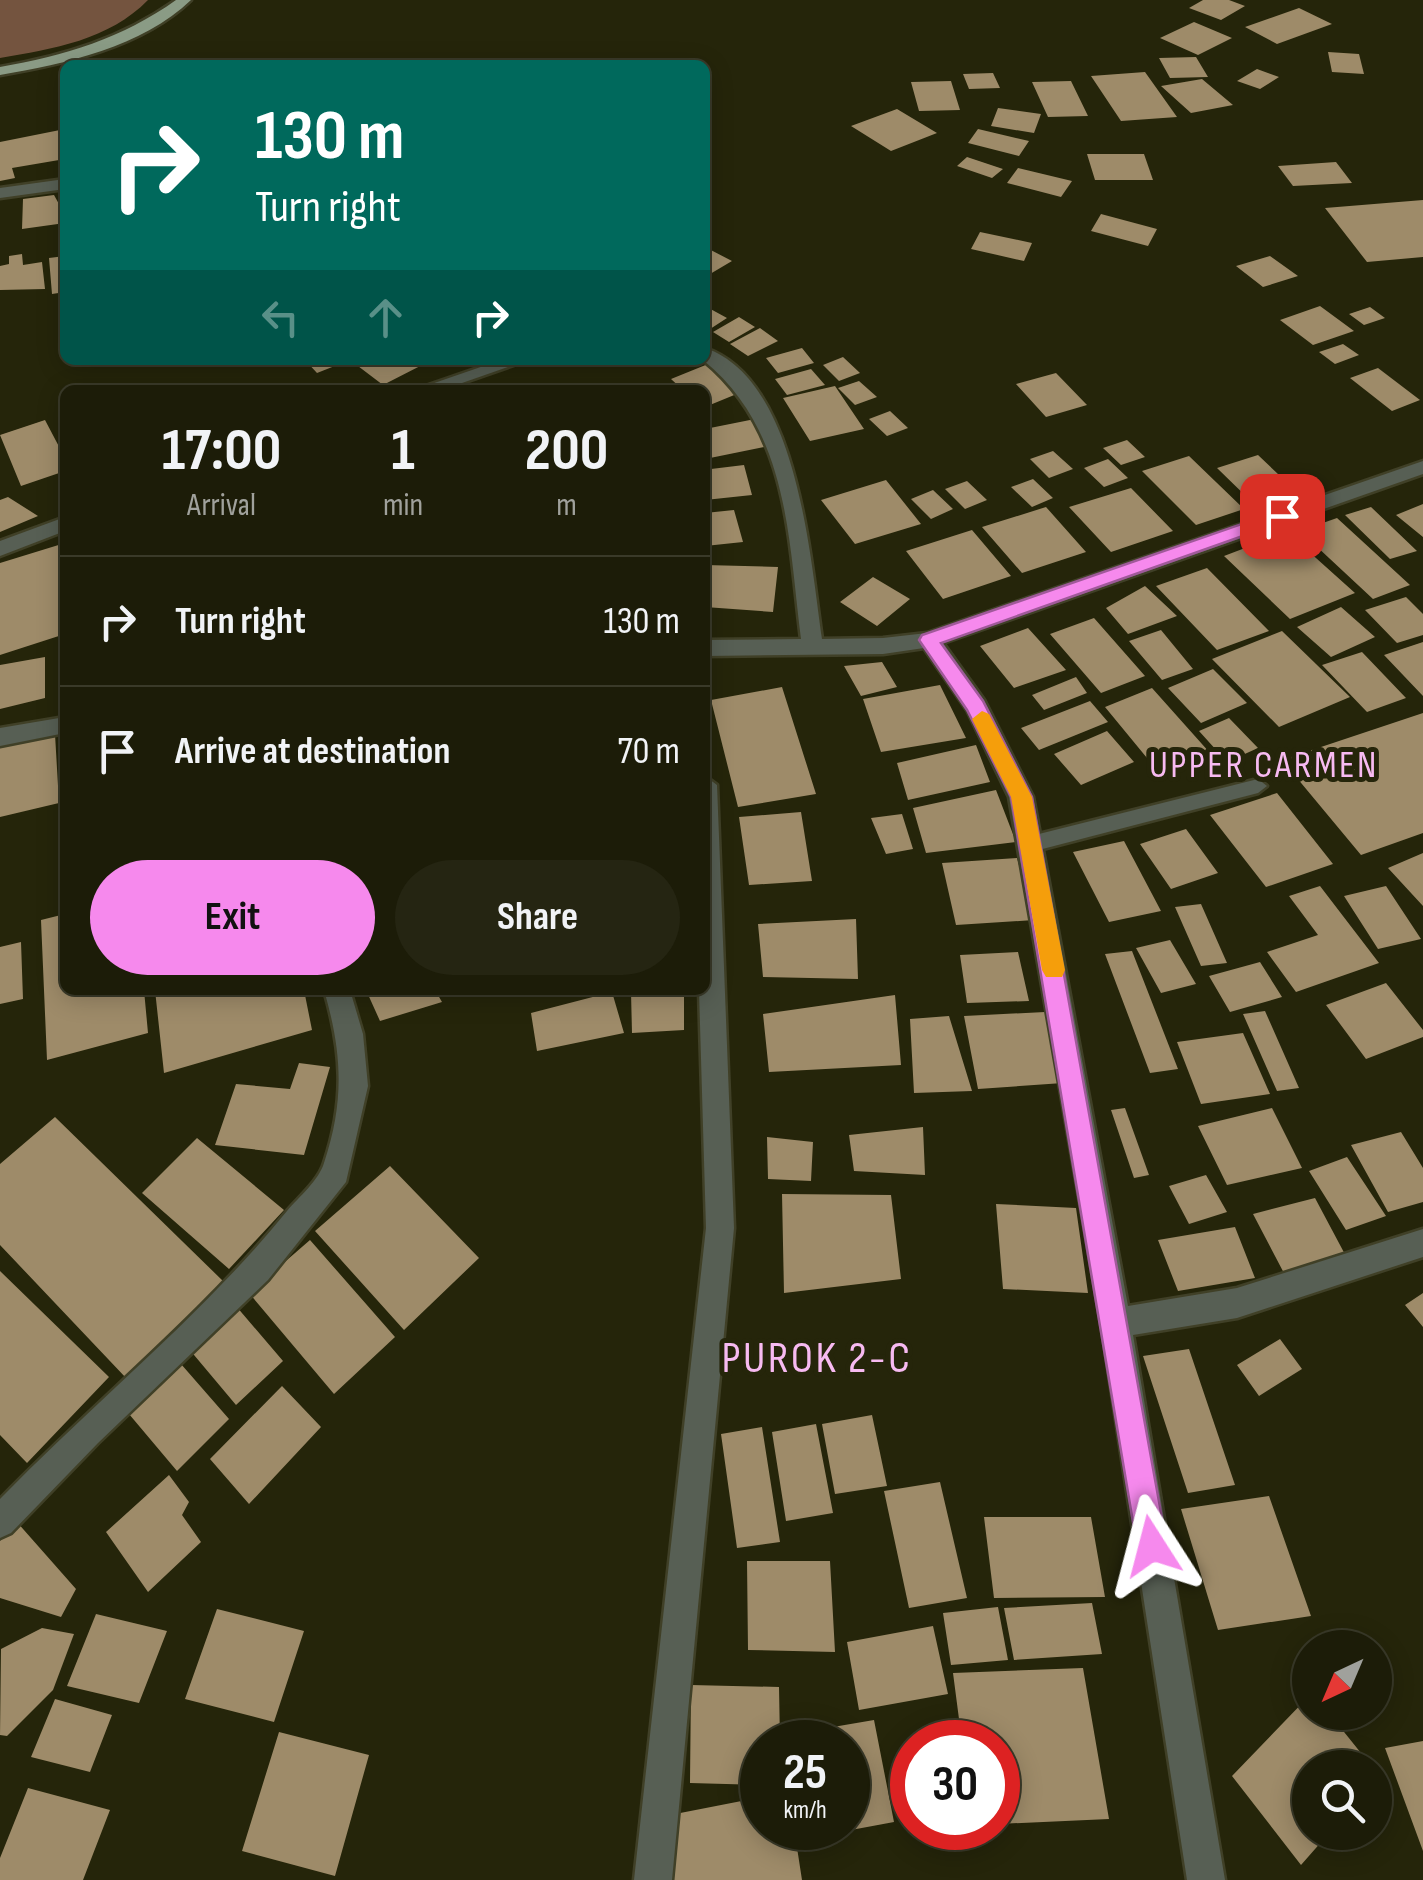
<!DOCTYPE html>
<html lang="en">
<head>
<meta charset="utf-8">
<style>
  body { margin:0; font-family:"Sofia Sans Condensed",sans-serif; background:#252512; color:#f1f3f6; height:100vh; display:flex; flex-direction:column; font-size:38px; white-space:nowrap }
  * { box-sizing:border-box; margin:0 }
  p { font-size:32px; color:#a0a19c }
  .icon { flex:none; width:55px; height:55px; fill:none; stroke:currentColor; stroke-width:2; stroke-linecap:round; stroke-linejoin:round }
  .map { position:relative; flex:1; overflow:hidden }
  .panel { position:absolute; left:60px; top:385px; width:650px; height:610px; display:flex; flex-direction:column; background:#1c1c08; border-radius:15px; box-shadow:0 5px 25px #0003,0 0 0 2px #3a3a29 }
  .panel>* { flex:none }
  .guide { position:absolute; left:60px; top:60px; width:650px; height:305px; border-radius:15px; box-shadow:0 5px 25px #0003,0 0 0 2px #3a3a29; background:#00695c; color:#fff; overflow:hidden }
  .needle { width:65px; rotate:224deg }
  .fabs { position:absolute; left:1292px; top:1630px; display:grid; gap:20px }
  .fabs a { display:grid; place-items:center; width:100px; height:100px; border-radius:50%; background:#1c1c08; box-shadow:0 5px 25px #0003,0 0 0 2px #3a3a29; font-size:50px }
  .speed { position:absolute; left:740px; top:1720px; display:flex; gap:20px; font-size:50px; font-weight:700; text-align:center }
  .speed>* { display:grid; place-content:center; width:130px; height:130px; border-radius:50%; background:#1c1c08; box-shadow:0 5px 25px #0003,0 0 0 2px #3a3a29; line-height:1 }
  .speed small { font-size:25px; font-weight:400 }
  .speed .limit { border:15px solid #d22; background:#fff; color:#111 }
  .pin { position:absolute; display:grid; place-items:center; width:85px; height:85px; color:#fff; margin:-42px; border-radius:20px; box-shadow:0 5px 15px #0006 }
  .me { position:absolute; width:110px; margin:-55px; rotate:351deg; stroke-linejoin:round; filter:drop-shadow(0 0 8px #0008) }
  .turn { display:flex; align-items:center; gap:35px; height:210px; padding:0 30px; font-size:45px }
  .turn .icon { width:130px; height:130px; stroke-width:2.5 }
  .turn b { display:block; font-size:70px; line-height:85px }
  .lanes { display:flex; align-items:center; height:95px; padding:0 30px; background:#0003; justify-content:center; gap:50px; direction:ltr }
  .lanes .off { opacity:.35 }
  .eta { display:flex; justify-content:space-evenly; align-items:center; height:170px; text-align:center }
  .eta b { font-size:60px; font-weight:700; line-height:70px }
  .cta { display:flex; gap:20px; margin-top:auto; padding:20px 30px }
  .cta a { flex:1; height:115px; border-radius:60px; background:#f689ed; color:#111; font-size:40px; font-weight:700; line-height:115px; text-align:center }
  .cta a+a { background:#252512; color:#f1f3f6 }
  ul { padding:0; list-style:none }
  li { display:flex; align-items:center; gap:30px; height:130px; padding:0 30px; border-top:2px solid #3a3a29 }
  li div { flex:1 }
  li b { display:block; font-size:38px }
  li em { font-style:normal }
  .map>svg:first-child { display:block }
</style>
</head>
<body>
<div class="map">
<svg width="1423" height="1880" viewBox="0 0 1423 1880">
  <rect width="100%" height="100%" fill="#25250a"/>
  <!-- forest -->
  <path fill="#74543f" d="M0 0H148C109 40 53 49 0 58Z"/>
  <!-- building -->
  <path fill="#9e8b69" d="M1203 0H1229L1245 6 1221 20 1189 8Z
    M1299 8 1332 24 1277 44 1245 27Z
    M1194 22 1232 38 1198 55 1160 38Z
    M1328 52 1359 54 1364 74 1332 72Z
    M1196 57 1208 77 1170 78 1159 58Z
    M1257 69 1279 77 1260 89 1237 81Z
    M1145 72 1177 117 1121 121 1091 76Z
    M993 73 1000 88 969 89 963 74Z
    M1202 79 1233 105 1191 113 1161 86Z
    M951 81 960 110 919 111 911 82Z
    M1071 81 1088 116 1048 117 1032 82Z
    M998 108 1041 114 1034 133 991 126Z
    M897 109 937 133 891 151 851 126Z
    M65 129V159L12 168 15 178 0 181V142Z
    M978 129 1029 141 1019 156 968 143Z
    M1087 154H1144L1153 180H1095Z
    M967 157 1003 169 992 178 957 166Z
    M1336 162 1352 183 1293 186 1278 166Z
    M1018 168 1072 181 1061 197 1007 183Z
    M54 195 65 215V223L22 229 23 199Z
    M1423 200V257L1367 262 1325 208Z
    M1101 214 1157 229 1148 246 1091 231Z
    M980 232 1032 243 1024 261 971 249Z
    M705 247 732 261 705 277Z
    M22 254 23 265 42 262 45 289 0 290V266L9 264V256Z
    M65 256V292L52 294 49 258Z
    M1270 256 1298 276 1263 287 1236 266Z
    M705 306 727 318 707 331Z
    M1320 306 1354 331 1313 345 1280 320Z
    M1370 307 1385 318 1364 325 1349 314Z
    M739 317 755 327 729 342 713 332Z
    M760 328 778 341 748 356 730 344Z
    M1343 344 1359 355 1335 364 1319 352Z
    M802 348 814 363 778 373 766 358Z
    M843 357 860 373 839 381 823 365Z
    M305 360H350L317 373Z
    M359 360H421L426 363 383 385 354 363Z
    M713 362 744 391 705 407V390H683L671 379Z
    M1378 368 1420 400 1392 411 1350 378Z
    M811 369 825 385 787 395 775 379Z
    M1056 373 1087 405 1046 417 1016 384Z
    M859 381 877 397 855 405 838 388Z
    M835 386 864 429 810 441 783 398Z
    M890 411 908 428 887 436 869 419Z
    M755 419 769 446 710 458 705 447V429Z
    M45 420 65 458V471L21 486 0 435Z
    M1127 440 1145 457 1121 465 1103 448Z
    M1053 451 1073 469 1049 478 1030 459Z
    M1258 455 1297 492 1255 505 1217 468Z
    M1189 456 1244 509 1196 525 1142 471Z
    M705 458 711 469 744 465 752 495 705 500Z
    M1108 459 1128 478 1104 487 1084 468Z
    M1033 479 1053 498 1032 507 1011 487Z
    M886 480 921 524 855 544 821 500Z
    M967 481 987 500 965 509 945 489Z
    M1131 488 1173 531 1111 552 1069 507Z
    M933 490 953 509 931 519 911 499Z
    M8 497 38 516 0 532V500Z
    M1423 504V537L1396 515Z
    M1046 507 1086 552 1022 573 982 527Z
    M1371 507 1417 551 1390 559 1345 515Z
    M734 510 743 542 705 546V513Z
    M1337 518 1410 585 1373 599 1300 531Z
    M972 530 1011 576 943 599 906 551Z
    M1287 532 1355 593 1290 619 1224 556Z
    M65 543V634L0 655V563Z
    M705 565 778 567 773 612 705 607Z
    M1207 568 1269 631 1217 650 1156 586Z
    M873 577 910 599 877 626 840 602Z
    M1145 586 1177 616 1128 634 1106 608Z
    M1406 597 1423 614V635L1397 643 1365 610Z
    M1341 607 1375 637 1331 657 1297 627Z
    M1094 618 1145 676 1101 693 1050 634Z
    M1028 628 1066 670 1014 688 980 646Z
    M1161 630 1193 669 1162 680 1129 641Z
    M1282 631 1350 697 1279 727 1212 659Z
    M1423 642V696L1384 655Z
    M1362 652 1406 698 1367 712 1322 665Z
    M45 657V698L0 709V665Z
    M882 662 897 687 861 696 844 666Z
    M1213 669 1247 703 1201 723 1168 688Z
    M1076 677 1087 693 1044 710 1032 695Z
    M940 685 966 738 881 752 863 699Z
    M782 687 816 794 738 807 711 700Z
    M1152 688 1210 753 1161 775 1105 707Z
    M1090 701 1108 722 1039 750 1021 728Z
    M1423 713V833L1361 855 1282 760Z
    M1229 718 1258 748 1227 762 1199 731Z
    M1107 731 1134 762 1081 785 1054 754Z
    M55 734 59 803 0 817V747Z
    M976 745 990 782 908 800 897 763Z
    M996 790 1016 842 926 853 913 808Z
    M1277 793 1333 864 1266 887 1210 815Z
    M801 812 812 881 749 885 739 817Z
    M902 814 913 849 886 854 871 818Z
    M1186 829 1218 873 1171 889 1140 844Z
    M1124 841 1161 911 1109 922 1073 852Z
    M1423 853V906L1388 868Z
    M1017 858 1034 920 956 925 942 863Z
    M1320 886 1379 963 1296 992 1267 952 1318 935 1289 896Z
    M1386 886 1421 939 1378 949 1344 896Z
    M1201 904 1227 963 1201 966 1175 907Z
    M65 914V990H144L148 1033 47 1060 41 920Z
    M856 919 858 979 763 977 758 924Z
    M1170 940 1196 984 1161 993 1136 948Z
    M21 942 23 999 0 1004V947Z
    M1132 951 1178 1069 1150 1073 1105 954Z
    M1018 952 1029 1001 967 1003 960 955Z
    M1260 962 1282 997 1230 1012 1209 976Z
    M1386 983 1423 1030V1037L1366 1059 1326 1005Z
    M155 990H304L312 1030 164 1073Z
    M366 990H435L442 1002 380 1021Z
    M684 990V1030L632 1033 631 992Z
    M612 992 624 1033 537 1051 531 1013Z
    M895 995 901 1065 769 1072 763 1014Z
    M1265 1011 1299 1088 1277 1091 1243 1014Z
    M1045 1012 1063 1083 978 1089 964 1016Z
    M949 1016 972 1091 914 1093 910 1019Z
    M1243 1033 1270 1094 1201 1104 1177 1042Z
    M299 1063 330 1067 304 1155 215 1145 236 1084 290 1089Z
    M1125 1108 1149 1175 1134 1178 1111 1110Z
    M1272 1108 1302 1168 1227 1185 1198 1126Z
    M55 1117 224 1282 127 1379 0 1245V1164Z
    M923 1127 925 1175 854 1171 849 1135Z
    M1401 1132 1423 1168V1202L1388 1212 1351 1145Z
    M767 1137 813 1142 811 1181 768 1179Z
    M197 1138 284 1210 229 1269 142 1193Z
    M1347 1157 1386 1216 1346 1230 1309 1171Z
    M390 1166 479 1258 404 1330 315 1231Z
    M1206 1175 1227 1212 1189 1224 1169 1186Z
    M782 1194 891 1195 901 1279 784 1293Z
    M1315 1198 1348 1260 1286 1277 1253 1214Z
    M996 1204 1076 1208 1088 1293 1003 1289Z
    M1235 1227 1255 1278 1178 1291 1158 1240Z
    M310 1240 395 1337 334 1394 249 1293Z
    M0 1271 109 1377 27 1463 0 1435Z
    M1423 1293V1327L1405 1305Z
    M236 1306 283 1361 236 1405 189 1349Z
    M1280 1339 1302 1369 1259 1396 1237 1365Z
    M1189 1349 1235 1485 1188 1493 1143 1356Z
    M181 1364 229 1419 177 1471 129 1414Z
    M282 1386 321 1427 249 1504 210 1459Z
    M872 1415 887 1486 835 1494 822 1424Z
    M816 1424 833 1513 786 1521 772 1432Z
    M762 1427 780 1542 737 1548 721 1434Z
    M169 1475 189 1502 182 1515 201 1542 148 1592 106 1532Z
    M940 1482 967 1598 909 1608 884 1491Z
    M1269 1496 1311 1616 1218 1630 1181 1509Z
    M984 1517H1091L1105 1597 994 1598Z
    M16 1521 76 1589 61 1617 0 1598V1541Z
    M747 1561H830L835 1652 748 1650Z
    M1092 1603 1102 1654 1014 1660 1004 1608Z
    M998 1607 1008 1660 951 1665 943 1613Z
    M217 1609 304 1631 274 1722 185 1699Z
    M96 1614 167 1631 139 1703 67 1686Z
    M933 1626 948 1694 859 1710 847 1642Z
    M42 1628 74 1634 53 1690 7 1736 0 1735 1 1649Z
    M1083 1668 1109 1819 998 1824V1742H962L953 1673Z
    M691 1685 779 1687 780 1742H762V1785L690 1783Z
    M1310 1695V1712H1328L1373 1768H1310V1832H1330L1301 1865 1232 1776Z
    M55 1699 112 1715 90 1772 31 1757Z
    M874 1720 894 1822 808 1838 806 1828H848V1742H793L792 1734Z
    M279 1732 369 1755 335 1876 242 1851Z
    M1423 1741V1851L1385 1748Z
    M28 1788 110 1810 83 1880H0V1858Z
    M762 1797V1828H794L802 1880H672L670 1815Z"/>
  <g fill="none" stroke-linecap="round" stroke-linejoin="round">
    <defs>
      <path id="service" d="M1258 779 1267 786 1258 793 1031 852 1021 844 1031 836Z"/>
      <path id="minor" d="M65 179V189L0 198V188Z
        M705 348C798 379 810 558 822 639L883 638 927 633 1423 461V474L943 643 984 700 1033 797 1128 1306 1237 1288 1423 1229V1257L1237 1318 1133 1335 1225 1880H1187L1101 1323 1009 797 967 710 924 648 883 654 705 656V640L801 639C788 537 789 430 703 360Z
        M501 360H528L442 390H414Z
        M65 517V531L0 556V541Z
        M65 717V733L0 746V728Z
        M705 776 717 785 734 1228 672 1880H634L706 1228 699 990H705Z
        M324 990H350L363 1034 368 1086 346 1182 268 1280 98 1443 11 1533 0 1538V1499C94 1402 202 1316 287 1211 299 1197 319 1180 324 1163 345 1100 342 1052 324 990Z"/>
      <path id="primary" d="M176 0H191C142 47 65 64 0 75V67C64 56 123 38 176 0Z"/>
    </defs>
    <!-- service casing -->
    <use href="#service" stroke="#404027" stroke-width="5"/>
    <!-- minor casing -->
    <use href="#minor" stroke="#404027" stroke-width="5"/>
    <!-- primary casing -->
    <use href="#primary" stroke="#404027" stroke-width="5"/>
    <!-- service -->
    <use href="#service" fill="#575f54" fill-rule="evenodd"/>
    <!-- minor -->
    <use href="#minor" fill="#575f54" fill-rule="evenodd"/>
    <!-- primary -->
    <use href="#primary" fill="#8a9b85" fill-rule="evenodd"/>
  </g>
  <!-- route -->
  <path fill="#f689ed" stroke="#a0599a" stroke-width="2.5" d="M1282 510 1291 516 1288 520 941 643 983 701 1032 797 1167 1546 1163 1556 1152 1560 1141 1556 1137 1546 1011 797 967 710 919 640 922 635Z"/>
  <!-- slow -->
  <path fill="#f59e0b" d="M982 711 989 714 1032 797 1065 970 1062 977H1046L1042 970 1011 797 972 719Z"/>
  <g text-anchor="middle" stroke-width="10" stroke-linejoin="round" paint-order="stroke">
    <!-- neighbourhood labels -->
    <g font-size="38" letter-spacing="2.5" fill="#f7baf1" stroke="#25250a">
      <text x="1264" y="777">UPPER CARMEN</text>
    </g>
    <!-- near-neighbourhood labels -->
    <g font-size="45" letter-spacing="2.5" fill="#f7baf1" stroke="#25250a">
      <text x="817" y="1372">PUROK 2-C</text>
    </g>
  </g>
</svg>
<div class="fabs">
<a><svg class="needle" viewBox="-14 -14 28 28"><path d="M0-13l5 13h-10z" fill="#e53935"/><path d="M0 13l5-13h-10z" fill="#a0a19c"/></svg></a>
<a><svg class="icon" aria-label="search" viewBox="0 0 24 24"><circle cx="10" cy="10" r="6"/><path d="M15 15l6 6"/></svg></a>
</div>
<div class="speed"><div>25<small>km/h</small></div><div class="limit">30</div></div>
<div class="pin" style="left:1282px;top:516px;background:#d93025"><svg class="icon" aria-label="arrive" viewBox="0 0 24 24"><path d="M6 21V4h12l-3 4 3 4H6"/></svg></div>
<svg class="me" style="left:1152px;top:1546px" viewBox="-20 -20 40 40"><path d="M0-17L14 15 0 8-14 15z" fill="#f689ed" stroke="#fff" stroke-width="4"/></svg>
<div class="guide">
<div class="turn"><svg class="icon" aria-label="right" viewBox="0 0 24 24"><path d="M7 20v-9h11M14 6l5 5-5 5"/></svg><div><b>130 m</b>Turn right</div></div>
<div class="lanes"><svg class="icon off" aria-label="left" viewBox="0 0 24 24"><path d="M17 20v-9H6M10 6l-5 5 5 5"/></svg><svg class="icon off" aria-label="ahead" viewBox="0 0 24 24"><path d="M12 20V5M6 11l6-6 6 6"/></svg><svg class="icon" aria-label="right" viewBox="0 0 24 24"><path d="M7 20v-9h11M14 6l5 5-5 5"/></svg></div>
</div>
<section class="panel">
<div class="eta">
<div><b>17:00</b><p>Arrival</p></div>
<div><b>1</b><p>min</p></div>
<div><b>200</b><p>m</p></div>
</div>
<ul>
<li><svg class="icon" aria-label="right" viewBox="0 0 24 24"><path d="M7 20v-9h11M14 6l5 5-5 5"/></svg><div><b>Turn right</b></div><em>130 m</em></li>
<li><svg class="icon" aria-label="arrive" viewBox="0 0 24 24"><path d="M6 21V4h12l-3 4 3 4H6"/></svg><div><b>Arrive at destination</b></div><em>70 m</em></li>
</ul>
<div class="cta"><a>Exit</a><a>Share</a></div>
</section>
</div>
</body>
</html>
